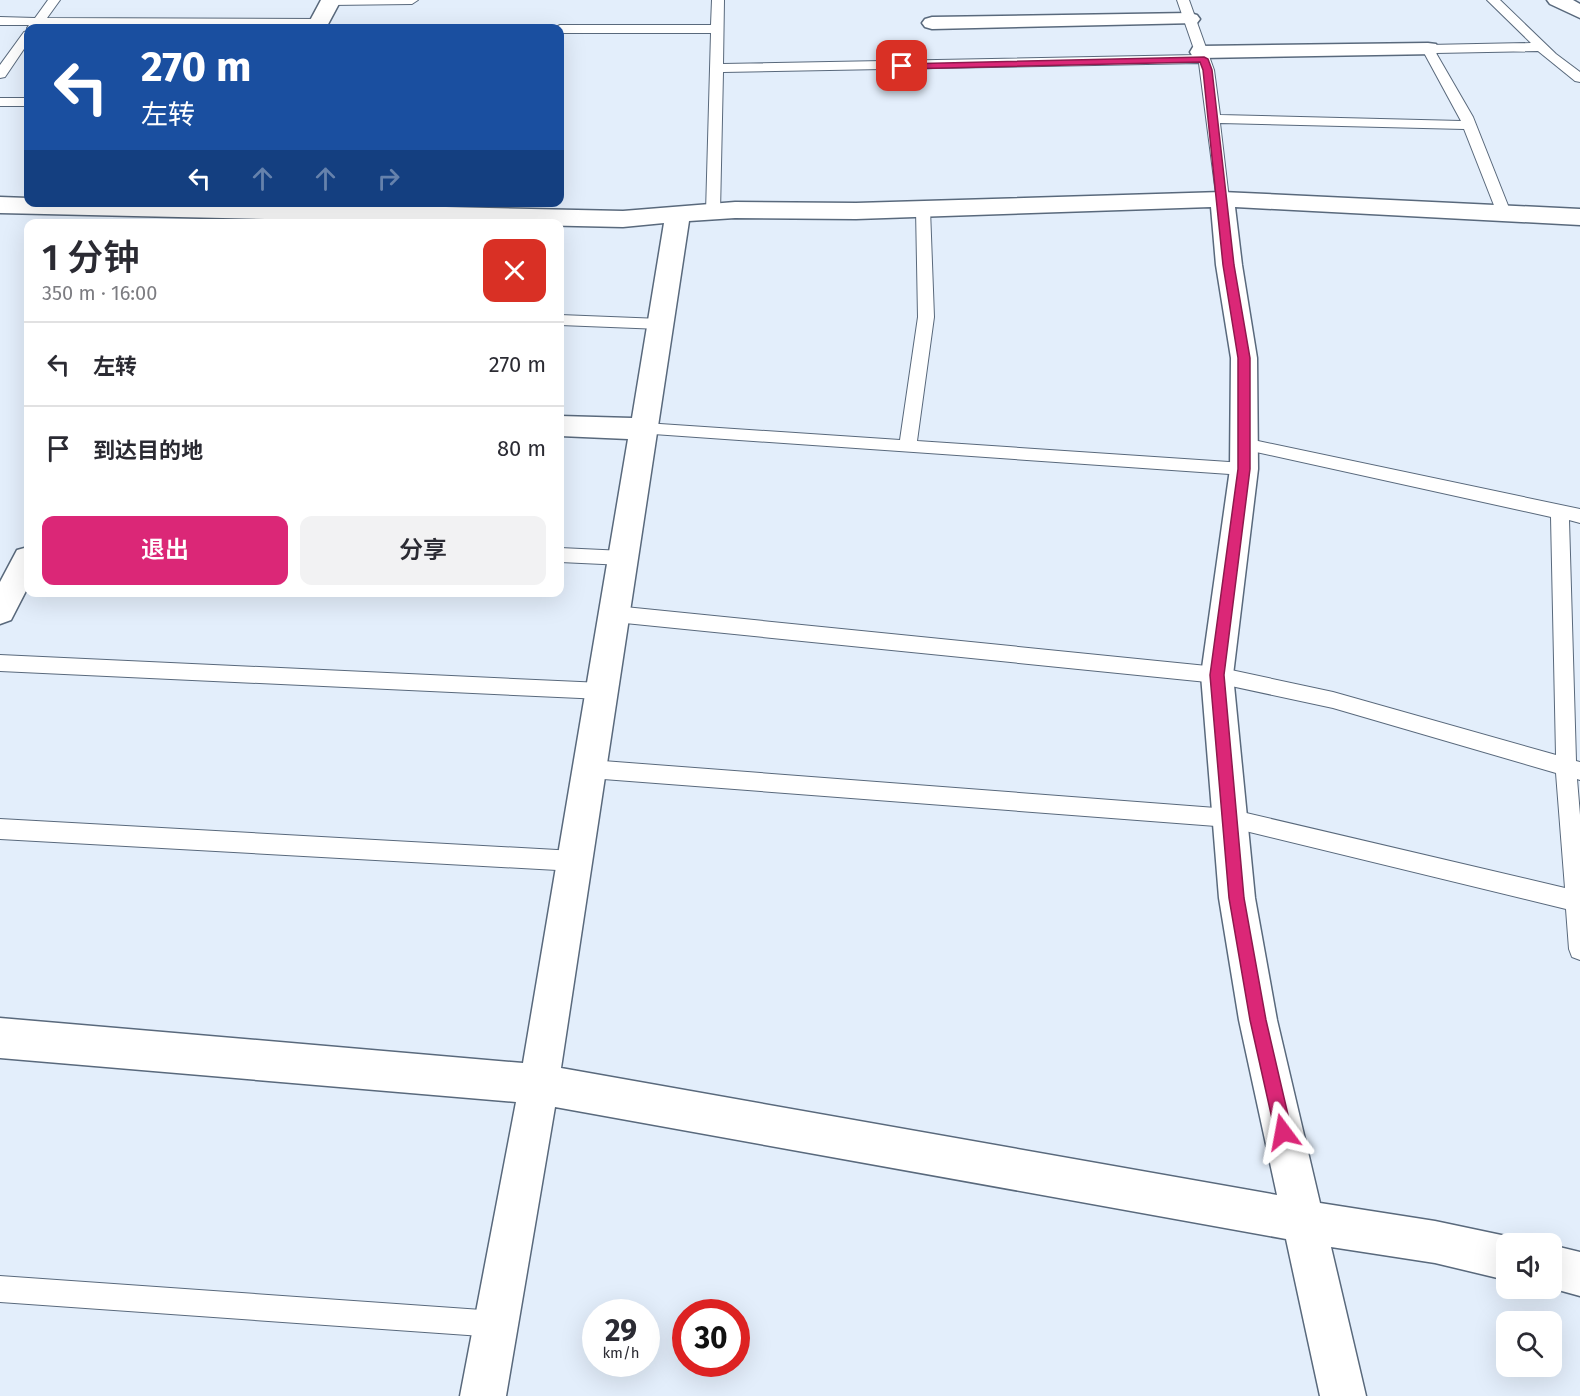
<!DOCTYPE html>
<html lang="zh">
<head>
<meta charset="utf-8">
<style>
  body { margin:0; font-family:"Fira Sans","Noto Sans SC",sans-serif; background:#f2f2f3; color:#2b2b33; height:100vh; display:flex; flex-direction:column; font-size:22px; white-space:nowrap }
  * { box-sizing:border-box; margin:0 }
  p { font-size:20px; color:#7c7c81 }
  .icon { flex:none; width:33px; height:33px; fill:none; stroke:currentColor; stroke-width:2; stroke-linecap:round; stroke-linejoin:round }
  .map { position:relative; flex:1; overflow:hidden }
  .details { position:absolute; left:24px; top:219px; width:540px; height:378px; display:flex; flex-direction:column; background:#fff; border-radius:12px; box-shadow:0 6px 24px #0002 }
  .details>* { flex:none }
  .top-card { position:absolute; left:24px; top:24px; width:540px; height:183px; border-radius:12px; box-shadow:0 6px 24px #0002; background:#1a4fa0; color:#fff; overflow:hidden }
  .tools { position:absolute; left:1496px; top:1233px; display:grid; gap:12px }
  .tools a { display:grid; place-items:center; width:66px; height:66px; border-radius:12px; background:#fff; box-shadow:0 6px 24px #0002; font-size:30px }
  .speed { position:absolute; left:582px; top:1299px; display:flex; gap:12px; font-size:30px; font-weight:700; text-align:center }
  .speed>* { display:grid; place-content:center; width:78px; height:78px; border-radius:50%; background:#fff; box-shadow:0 6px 24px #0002; line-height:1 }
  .speed small { font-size:15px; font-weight:400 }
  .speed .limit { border:9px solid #d22; background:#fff; color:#111 }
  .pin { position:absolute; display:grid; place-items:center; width:51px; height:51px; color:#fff; margin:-26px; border-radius:12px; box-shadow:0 3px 9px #0006 }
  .me { position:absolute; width:66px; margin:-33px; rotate:347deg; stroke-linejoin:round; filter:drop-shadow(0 0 4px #0008) }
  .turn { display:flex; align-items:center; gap:21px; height:126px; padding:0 18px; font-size:27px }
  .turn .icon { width:78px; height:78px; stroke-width:2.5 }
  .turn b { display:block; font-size:42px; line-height:51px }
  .lanes { display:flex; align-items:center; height:57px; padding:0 18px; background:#0003; justify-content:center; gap:30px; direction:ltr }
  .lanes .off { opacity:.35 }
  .round { display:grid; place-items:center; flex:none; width:63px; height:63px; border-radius:12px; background:#f2f2f3 }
  .overview { display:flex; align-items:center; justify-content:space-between; height:102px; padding:0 18px }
  h1 { font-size:36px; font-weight:600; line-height:45px }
  .button { display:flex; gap:12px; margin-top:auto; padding:12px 18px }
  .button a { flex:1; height:69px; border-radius:12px; background:#db2777; color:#fff; font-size:24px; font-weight:600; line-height:69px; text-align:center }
  .button a+a { background:#f2f2f3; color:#2b2b33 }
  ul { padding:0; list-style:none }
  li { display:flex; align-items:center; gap:18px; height:84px; padding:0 18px; border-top:2px solid #e1e1e2 }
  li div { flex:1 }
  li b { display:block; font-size:22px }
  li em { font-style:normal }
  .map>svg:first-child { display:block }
</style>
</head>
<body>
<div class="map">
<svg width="1580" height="1396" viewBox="0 0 1580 1396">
  <rect width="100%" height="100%" fill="#e3eefb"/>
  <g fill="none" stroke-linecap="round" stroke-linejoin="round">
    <defs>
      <path id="service" d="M48 0H60L47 18 319 19 325 23 319 27 42 25 39 28H28V30L27 28 29 25H0V17L35 18Z
        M326 0H418L412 4 331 5 327 4Z
        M712 0H724L723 64 1196 55 1177 0H1189L1214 70 1220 115 1461 121 1422 49 1428 45 1531 43 1487 0H1500L1556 54 1580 72V82L1575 81 1538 51 1436 53 1473 117 1511 213 1504 218 1497 213 1464 129 1220 123 1229 199 1227 202H1217L1199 63 723 72 720 212 713 217 706 212 711 33H560V28H554L560 25H711Z
        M28 31V43L5 77 0 78V65L24 32Z
        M0 98H28V106H0Z
        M923 205 930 209 934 317 917 441 1244 463 1250 464 1253 469 1250 474 1244 475 639 433 637 429 639 425 645 423 900 440 918 317 916 209Z
        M560 315 661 319 666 320 669 324 666 328 661 329 560 325Z
        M1244 438 1580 509V523L1569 520 1576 761 1580 762V780L1577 779 1580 815V960L1572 957 1569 949 1566 909 1229 827 590 778 583 775 580 769 583 763 590 760 1229 809 1565 888 1556 773 1333 708 1217 683 615 622 608 619 606 614 608 609 615 606 1217 667 1333 692 1556 755 1551 517 1238 448 1236 444 1238 440Z
        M560 548 624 551 630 553 633 558 630 563 624 565 560 562Z
        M0 655 602 683 609 685 612 691 609 697 602 699 0 671Z
        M0 819 575 851 583 854 586 861 583 868 575 871 0 839Z
        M0 1276 496 1311 505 1315 509 1324 505 1333 496 1337 0 1302Z"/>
      <path id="minor" d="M321 0H341L326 28H306Z
        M1547 0H1573L1580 4V18L1550 4Z
        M1190 13 1197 15 1200 19 1197 23 932 29 925 27 922 23 925 19 932 17Z
        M1428 43 1436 44 1439 49 1436 54 1201 58 1193 57 1190 52 1193 47 1201 46Z
        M1222 192 1580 209V225L1235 207 1242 265 1257 358 1258 469 1233 675 1255 898 1277 1020 1320 1203 1435 1221 1506 1236 1522 1244H1506V1280L1435 1263 1331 1247 1366 1396H1320L1286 1239 555 1107 506 1396H460L516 1102 0 1058V1018L523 1063 628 439 560 436V416L632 418 664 223 623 227 0 213V197L28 198V202H227L623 211 735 202 856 203ZM1211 207 1216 265 1231 358 1230 469 1201 675 1219 898 1239 1020 1277 1195 561 1068 689 221 735 218 856 219Z
        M28 547V587L11 620 0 624V582L17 550Z
        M1551 1245 1580 1252V1296L1551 1288Z"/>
    </defs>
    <!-- service casing -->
    <use href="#service" stroke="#59697c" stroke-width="2"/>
    <!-- minor casing -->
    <use href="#minor" stroke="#59697c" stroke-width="3"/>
    <!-- service -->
    <use href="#service" fill="#fff" fill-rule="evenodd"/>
    <!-- minor -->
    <use href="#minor" fill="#fff" fill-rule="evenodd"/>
  </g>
  <!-- route -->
  <path fill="#db2777" stroke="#8e194d" stroke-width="1.5" d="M1204 57 1208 59 1212 70 1234 265 1250 358V469L1224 675 1244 898 1266 1020 1292 1132 1289 1138 1283 1140 1277 1138 1275 1132 1250 1020 1229 898 1210 675 1238 469V358L1223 265 1203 70 1200 62 902 69 897 66 902 64Z"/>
</svg>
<div class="tools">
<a><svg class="icon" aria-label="sound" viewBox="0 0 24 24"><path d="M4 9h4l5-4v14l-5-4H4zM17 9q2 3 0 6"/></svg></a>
<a><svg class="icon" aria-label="search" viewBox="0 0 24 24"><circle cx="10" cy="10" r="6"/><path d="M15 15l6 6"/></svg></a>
</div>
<div class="speed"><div>29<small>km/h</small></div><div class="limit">30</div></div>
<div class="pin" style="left:902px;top:66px;background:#d93025"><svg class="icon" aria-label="arrive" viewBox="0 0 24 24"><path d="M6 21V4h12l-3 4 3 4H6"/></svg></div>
<svg class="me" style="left:1283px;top:1132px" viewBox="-20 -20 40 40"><path d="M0-17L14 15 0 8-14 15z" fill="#db2777" stroke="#fff" stroke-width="4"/></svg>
<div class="top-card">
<div class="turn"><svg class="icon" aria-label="left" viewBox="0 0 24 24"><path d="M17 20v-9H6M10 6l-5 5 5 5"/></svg><div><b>270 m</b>左转</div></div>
<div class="lanes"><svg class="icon" aria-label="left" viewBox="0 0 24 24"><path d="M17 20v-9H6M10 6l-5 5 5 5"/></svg><svg class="icon off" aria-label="ahead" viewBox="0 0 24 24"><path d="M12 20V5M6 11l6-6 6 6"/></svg><svg class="icon off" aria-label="ahead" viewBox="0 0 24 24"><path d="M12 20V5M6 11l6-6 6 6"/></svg><svg class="icon off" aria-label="right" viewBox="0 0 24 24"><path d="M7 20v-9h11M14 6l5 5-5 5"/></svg></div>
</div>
<section class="details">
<div class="overview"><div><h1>1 分钟</h1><p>350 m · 16:00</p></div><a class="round" style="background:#d93025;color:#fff"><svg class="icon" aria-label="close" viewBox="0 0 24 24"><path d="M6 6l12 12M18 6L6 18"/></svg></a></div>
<ul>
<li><svg class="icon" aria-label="left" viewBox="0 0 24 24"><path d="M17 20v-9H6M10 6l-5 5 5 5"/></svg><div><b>左转</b></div><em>270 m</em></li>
<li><svg class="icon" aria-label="arrive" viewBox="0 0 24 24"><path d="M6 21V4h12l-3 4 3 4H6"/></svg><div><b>到达目的地</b></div><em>80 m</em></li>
</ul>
<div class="button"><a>退出</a><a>分享</a></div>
</section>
</div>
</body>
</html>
